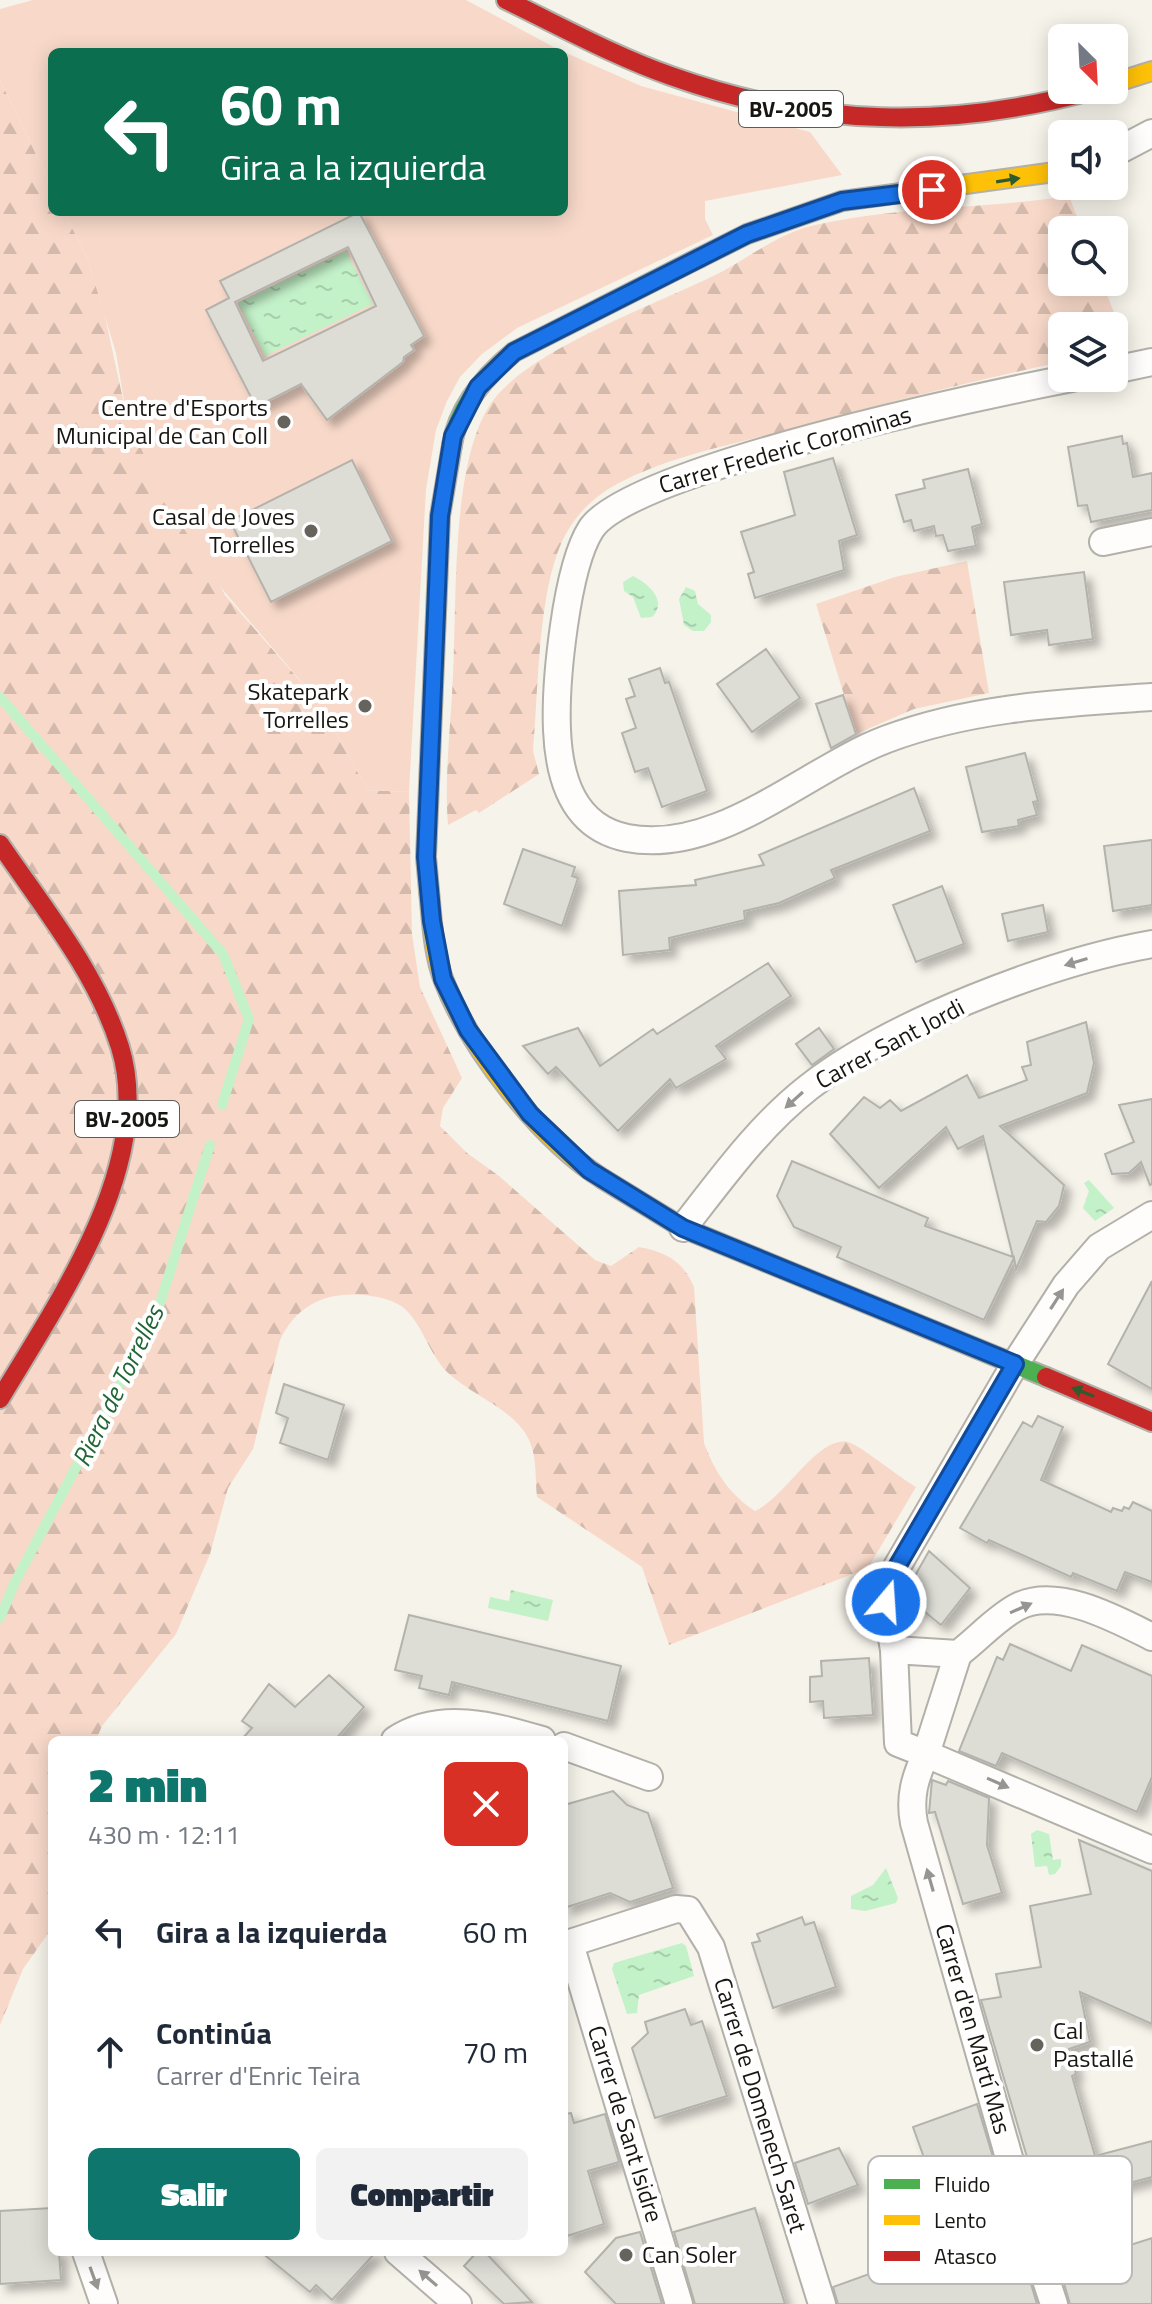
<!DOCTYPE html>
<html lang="es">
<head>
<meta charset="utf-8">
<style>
  body { margin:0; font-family:"Titillium Web",sans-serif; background:#f2f2f3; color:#1f2937; height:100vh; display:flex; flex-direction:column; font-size:30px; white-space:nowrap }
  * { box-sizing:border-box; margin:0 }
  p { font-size:26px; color:#747a83 }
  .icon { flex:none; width:44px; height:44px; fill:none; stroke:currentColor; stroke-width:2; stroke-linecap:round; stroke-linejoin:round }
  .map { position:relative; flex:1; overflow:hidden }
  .sheet { position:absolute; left:48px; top:1736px; width:520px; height:520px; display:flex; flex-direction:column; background:#fff; border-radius:12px; box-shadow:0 4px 20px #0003 }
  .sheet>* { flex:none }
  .guide { position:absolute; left:48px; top:48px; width:520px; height:168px; border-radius:12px; box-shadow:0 4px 20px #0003; background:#0b6e4f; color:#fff; overflow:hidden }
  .needle { width:52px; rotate:156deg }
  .tools { position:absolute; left:1048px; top:24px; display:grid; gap:16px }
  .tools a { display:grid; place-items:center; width:80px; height:80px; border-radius:12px; background:#fff; box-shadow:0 4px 20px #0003; font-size:40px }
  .pin { position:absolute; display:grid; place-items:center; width:68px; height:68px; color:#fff; margin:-34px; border:4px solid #fff; border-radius:50%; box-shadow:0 2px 8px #0007 }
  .me { position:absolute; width:88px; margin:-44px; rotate:18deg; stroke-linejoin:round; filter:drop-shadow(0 0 6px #0008) }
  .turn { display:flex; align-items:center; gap:28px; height:168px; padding:0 40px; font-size:36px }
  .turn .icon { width:104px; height:104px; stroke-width:2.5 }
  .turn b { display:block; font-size:56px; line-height:68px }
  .round { display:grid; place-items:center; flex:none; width:84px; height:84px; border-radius:12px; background:#f2f2f3 }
  .headline { display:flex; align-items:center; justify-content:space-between; height:136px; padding:0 40px }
  h1 { font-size:48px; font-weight:800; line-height:60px; color:#0f766e }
  .cta { display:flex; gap:16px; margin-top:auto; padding:16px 40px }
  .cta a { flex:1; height:92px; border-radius:12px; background:#0f766e; color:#fff; font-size:32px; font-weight:800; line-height:92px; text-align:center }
  .cta a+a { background:#f2f2f3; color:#1f2937 }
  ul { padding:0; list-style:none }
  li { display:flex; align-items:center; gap:24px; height:120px; padding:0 40px }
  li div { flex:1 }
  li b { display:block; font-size:30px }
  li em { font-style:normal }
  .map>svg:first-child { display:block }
</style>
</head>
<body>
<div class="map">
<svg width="1152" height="2304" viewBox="0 0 1152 2304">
  <defs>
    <pattern id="forest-firs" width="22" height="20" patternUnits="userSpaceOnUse" patternTransform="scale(2)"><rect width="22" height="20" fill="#f8d9c9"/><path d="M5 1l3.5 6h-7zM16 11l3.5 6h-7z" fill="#d4baac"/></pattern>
    <pattern id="water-ripples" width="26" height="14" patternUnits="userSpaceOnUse" patternTransform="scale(2)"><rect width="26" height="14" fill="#c3f1c8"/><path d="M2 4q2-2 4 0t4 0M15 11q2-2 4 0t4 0" fill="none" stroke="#a7ceab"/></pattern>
    <filter id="shadow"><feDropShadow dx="7" dy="7" stdDeviation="4" flood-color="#0004"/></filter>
  </defs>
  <rect width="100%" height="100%" fill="#f6f3ea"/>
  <!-- forest -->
  <path fill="url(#forest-firs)" d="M0 80 52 187V212H64L87 257 104 312 126 413 225 595 316 699 368 790 409 792 412 934 420 987 462 1078 443 1108 440 1126 467 1153 499 1176 595 1260 611 1266 639 1247C666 1252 683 1261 694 1287L704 1443C715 1472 729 1494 755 1511 784 1499 817 1436 848 1442 860 1445 900 1478 916 1487L868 1568 669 1645 642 1567 537 1497C535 1479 537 1459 530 1442 516 1409 471 1396 446 1371 429 1353 423 1326 405 1309 396 1301 384 1298 371 1296 331 1290 298 1302 280 1340L253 1449 228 1488 210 1554 176 1634 102 1726 96 1740H52V1928L23 1969 0 2025Z
    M1069 196 1082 230H1062V282H1102L1128 348 1114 351V326H1062V362C965 382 870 407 775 433 725 446 671 457 625 480 601 491 580 509 567 532 537 584 539 690 533 751L539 774 479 813 476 810 448 825C444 776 451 724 453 675 457 602 451 469 488 408 522 350 663 303 725 270 754 254 779 234 811 226 896 206 983 209 1069 196Z
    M967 561 989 693 914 709 856 734 816 604 895 577Z"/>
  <!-- garden -->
  <path fill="#f8d9c9" d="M33 0H466L563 52H52V187L0 80V9Z
    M564 52 641 86 810 132 842 175 705 201V219L713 235 517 328 482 354 460 377 447 401 436 430 426 489 409 792 368 790 316 699 211 576 150 469 126 413 116 353 87 257 64 212H564Z"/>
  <!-- water -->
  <path fill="url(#water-ripples)" d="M346 251 373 304 265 356 238 303Z
    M633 576C649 584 668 601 652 617L641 618 633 597 624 591 623 582Z
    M686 587 695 591 698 604 711 615V622L704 631H693L684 625 679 599Z
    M1089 1180 1114 1208 1095 1221 1083 1208 1089 1191 1084 1183Z
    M511 1590 553 1600 548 1621 488 1608 490 1597 509 1601Z
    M1037 1830 1049 1834 1053 1860 1061 1859V1866L1055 1874 1049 1875 1047 1866 1035 1867 1031 1834Z
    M886 1868 898 1898 896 1903 865 1911 851 1909V1896L873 1885Z
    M682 1943 686 1946 694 1976 639 1995 637 2013 627 2014 612 1969 614 1963Z"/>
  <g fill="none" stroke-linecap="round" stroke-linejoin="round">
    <!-- stream -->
    <path stroke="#c3f1c8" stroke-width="10" d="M0 697 223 954 249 1019 222 1105
      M0 1618 15 1582 155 1319 210 1145"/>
  </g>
  <!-- building -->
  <path fill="#ddddd6" stroke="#b3b2ac" stroke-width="2" fill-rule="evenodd" filter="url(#shadow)" d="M359 212 424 336 411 345 414 350 404 357 403 362 327 420 301 384 256 407 206 310 229 298 220 281ZM348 247 376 306 263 361 235 302Z
    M1122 436 1123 444 1127 443 1133 477 1152 473V510L1091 522 1087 505 1078 506 1068 447Z
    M833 458 857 535 839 541 844 570 755 598 748 574 754 572 741 532 795 515 784 472Z
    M352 460 392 541 271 602 230 521Z
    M968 469 982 524 972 527 976 546 948 551 943 535 936 536 934 526 914 531 911 520 904 522 896 495 925 488 923 480Z
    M1084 572 1093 639 1049 645 1047 630 1011 635 1004 582Z
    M766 649 800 698 752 732 717 684Z
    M660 668 665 683 669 682 707 791 662 807 648 768 635 772 622 733 636 728 626 699 635 696 629 679Z
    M843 695 856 734 831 748 816 704Z
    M1025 753 1038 801 1033 802 1037 815 1018 820 1019 826 982 832 966 767Z
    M914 788 930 831 831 870 835 878 779 903 744 911 745 920 669 938 670 950 623 955 619 891 696 885 695 880 764 865 759 855Z
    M1152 840V905L1113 911 1104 846Z
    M523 849 575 867 572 876 578 878 562 926 504 904Z
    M942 886 964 944 916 962 893 905Z
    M1043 905 1048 932 1008 941 1002 914Z
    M768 963 791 996 716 1046 726 1059 676 1088 670 1079 618 1131 556 1067 548 1074 523 1046 578 1028 600 1066 653 1029 657 1034Z
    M1086 1022 1094 1063 1087 1093 1000 1126 1064 1185 1059 1206 1046 1222 1037 1221 1016 1269 1014 1258 984 1320 837 1257 841 1247 794 1227 777 1196 792 1161 928 1218 925 1226 1013 1257 983 1136 958 1149 946 1127 879 1188 830 1134 864 1097 880 1108 890 1100 901 1111 967 1075 979 1098 1027 1080 1022 1067 1031 1065 1027 1042Z
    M819 1028 834 1049 812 1065 796 1044Z
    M1152 1099V1184L1150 1185 1141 1162 1129 1173 1112 1174 1105 1154 1134 1142 1119 1105Z
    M1152 1281V1389L1108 1364Z
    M284 1384 344 1405 328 1460 280 1443 288 1418 276 1413Z
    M1038 1416 1063 1427 1041 1480 1111 1512 1113 1508 1122 1511 1124 1507 1129 1509 1133 1502 1152 1511V1582L1125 1572 1117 1591 1073 1573 1071 1577 989 1540 987 1543 960 1528 1023 1422 1032 1427Z
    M929 1551 970 1588 941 1625 904 1595Z
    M409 1615 621 1666 608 1721 452 1682 449 1695 419 1688 422 1676 395 1670Z
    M1010 1644 1071 1671 1082 1645 1152 1676V1777L1137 1812 1002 1753 996 1766 959 1751 997 1657 1003 1660Z
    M869 1658 873 1715 824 1718 823 1701 810 1702V1677L822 1676 821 1661Z
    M329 1675 364 1707 335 1740H241L252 1728 242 1721 269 1684 295 1707Z
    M932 1780 946 1785 948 1781 989 1798 987 1845 1002 1893 963 1904 935 1812 929 1813Z
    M613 1791 627 1805 648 1813 673 1888 630 1902 610 1893 564 1908V1805Z
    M1079 1840 1152 1871V2024L1080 1992 1090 2042 1069 2049 1076 2074 1072 2076 1095 2156 1152 2141V2177L1103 2190 1121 2248 1152 2238V2304H1070L981 2000 1001 1997 996 1974 1041 1967 1030 1906 1091 1894Z
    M802 1917 805 1925 814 1922 836 1987 773 2008 752 1943 760 1941 757 1934Z
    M685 2009 691 2025 702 2021 727 2096 655 2118 632 2048 648 2033 645 2022Z
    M977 2104 1037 2304H838L833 2287 897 2264 882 2221 940 2202 913 2127Z
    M571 2113 574 2123 605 2114 619 2162 588 2171 604 2224 564 2237V2114Z
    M839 2148 858 2185 808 2204 795 2163Z
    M52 2208V2252H59L61 2280 0 2284V2211Z
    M755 2208 785 2304H695L674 2232Z
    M640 2232 662 2304H616L585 2272 616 2238Z
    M261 2252H376L332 2300 316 2285 310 2292Z
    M477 2252H485L532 2302 504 2304 464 2266Z"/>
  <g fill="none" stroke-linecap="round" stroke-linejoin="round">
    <defs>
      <path id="street" d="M1114 153 1152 133
        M1114 370 1152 362
        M1072 378C989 394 630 469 591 529 566 568 555 683 557 730 559 778 573 827 627 838 718 856 807 769 887 739 972 707 1063 703 1152 697
        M1103 542 1152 532
        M683 1228C722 1178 759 1126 809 1087 891 1023 1050 962 1152 944
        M894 1650 886 1602 891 1577 1015 1364 1066 1285 1099 1247 1152 1215
        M894 1650 958 1654 926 1754 898 1743Z
        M958 1654C978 1639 995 1619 1017 1607 1056 1586 1116 1619 1152 1637
        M395 1740C440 1710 494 1726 542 1740
        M564 1746 649 1777
        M570 1944 679 2304
        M564 1945 676 1909 688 1910 711 1947 822 2304
        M86 2252 104 2304
        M398 2252 458 2304
        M1054 2304 1031 2235 914 1823C909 1797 915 1777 926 1754L1152 1850"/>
      <path id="fast" d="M452 445C458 407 485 376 514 352L699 258
        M603 1179 683 1228 1046 1377"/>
      <path id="slow" d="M1114 83 1152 71
        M699 258 747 234 842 201 1062 171
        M429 891C432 919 433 954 444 981 470 1049 541 1140 603 1179"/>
      <path id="jam" d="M506 0C560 26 614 56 671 76 814 127 949 130 1094 90
        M0 844C43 907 97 973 120 1047 156 1163 57 1303 0 1399
        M429 891 426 857 440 516 452 445
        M1046 1377 1152 1422"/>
    </defs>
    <!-- street casing -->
    <use href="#street" stroke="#b2b0a9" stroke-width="30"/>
    <!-- fast casing -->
    <use href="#fast" stroke="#b2b0a9" stroke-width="22"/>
    <!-- slow casing -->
    <use href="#slow" stroke="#b2b0a9" stroke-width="22"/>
    <!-- jam casing -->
    <use href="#jam" stroke="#b2b0a9" stroke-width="22"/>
    <!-- street -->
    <use href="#street" stroke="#fefdfc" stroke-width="26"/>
    <!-- fast -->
    <use href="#fast" stroke="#4caf50" stroke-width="18"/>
    <!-- slow -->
    <use href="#slow" stroke="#ffc107" stroke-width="18"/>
    <!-- jam -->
    <use href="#jam" stroke="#c62828" stroke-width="18"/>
  </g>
  <!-- one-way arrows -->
  <defs><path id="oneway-solid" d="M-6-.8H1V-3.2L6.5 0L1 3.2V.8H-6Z" transform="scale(2)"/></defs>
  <g fill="#2f5b2d">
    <use href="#oneway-solid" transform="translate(1008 180) rotate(-9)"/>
    <use href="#oneway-solid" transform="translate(1083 1392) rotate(-158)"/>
  </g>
  <g fill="#969592">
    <use href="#oneway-solid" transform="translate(1076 962) rotate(163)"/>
    <use href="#oneway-solid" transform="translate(794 1100) rotate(138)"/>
    <use href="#oneway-solid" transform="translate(1057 1299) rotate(-57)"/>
    <use href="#oneway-solid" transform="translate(1021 1608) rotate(-24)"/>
    <use href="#oneway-solid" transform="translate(998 1783) rotate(24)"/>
    <use href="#oneway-solid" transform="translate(930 1880) rotate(-106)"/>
    <use href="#oneway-solid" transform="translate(94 2278) rotate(70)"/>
    <use href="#oneway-solid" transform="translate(428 2278) rotate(-139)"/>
  </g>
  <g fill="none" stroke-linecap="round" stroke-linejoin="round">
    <defs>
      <path id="route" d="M886 1602 891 1577 1015 1364 683 1228 589 1170 530 1114 468 1030 443 979 432 921 426 857 440 516 453 436 478 387 514 352 747 234 842 201 932 190"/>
    </defs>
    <!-- route casing -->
    <use href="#route" stroke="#114b97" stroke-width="20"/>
    <!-- route -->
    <use href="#route" stroke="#1a73e8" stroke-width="14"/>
  </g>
  <!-- markers -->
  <g fill="#66635d" stroke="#fff" stroke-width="3">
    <circle cx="284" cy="422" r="8"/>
    <circle cx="311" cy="531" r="8"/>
    <circle cx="365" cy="706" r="8"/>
    <circle cx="1037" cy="2045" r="8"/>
    <circle cx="626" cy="2255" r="8"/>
  </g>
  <g text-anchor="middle" stroke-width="8" stroke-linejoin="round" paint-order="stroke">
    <!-- shield labels -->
    <g fill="#fff" stroke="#5d5c58" stroke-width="2">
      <rect x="739" y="91" width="104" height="36" rx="6"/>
      <rect x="75" y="1101" width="104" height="36" rx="6"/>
    </g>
    <g font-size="22" font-weight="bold" fill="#181611">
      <text x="791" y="117">BV-2005</text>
      <text x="127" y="1127">BV-2005</text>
    </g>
    <!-- poi labels -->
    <g font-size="24" fill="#181611" stroke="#fff" text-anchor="end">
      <text x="268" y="416">Centre d'Esports<tspan x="268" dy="28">Municipal de Can Coll</tspan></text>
      <text x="295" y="525">Casal de Joves<tspan x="295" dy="28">Torrelles</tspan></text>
      <text x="349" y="700">Skatepark<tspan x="349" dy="28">Torrelles</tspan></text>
      <text x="1053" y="2039" text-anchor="start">Cal<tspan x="1053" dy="28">Pastallé</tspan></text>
      <text x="642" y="2263" text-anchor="start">Can Soler</text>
    </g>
    <!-- street labels -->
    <g font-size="24" fill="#181611" stroke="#fff">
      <text transform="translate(785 450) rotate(-16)" y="8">Carrer Frederic Corominas</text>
      <text transform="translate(890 1044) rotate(-28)" y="8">Carrer Sant Jordi</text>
      <text transform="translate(973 2029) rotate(74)" y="8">Carrer d'en Martí Mas</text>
      <text transform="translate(760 2105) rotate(73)" y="8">Carrer de Domenech Saret</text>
      <text transform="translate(625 2124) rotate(73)" y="8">Carrer de Sant Isidre</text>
    </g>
    <!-- water labels -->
    <g font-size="26" font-style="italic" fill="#216635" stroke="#fff">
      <text transform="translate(118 1386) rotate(-64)" y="9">Riera de Torrelles</text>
    </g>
  </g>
  <!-- legend -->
  <rect x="868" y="2156" width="264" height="128" rx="12" fill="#fff" stroke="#bab9b8" stroke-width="2"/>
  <rect x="884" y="2179" width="36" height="10" fill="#4caf50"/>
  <rect x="884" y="2215" width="36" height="10" fill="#ffc107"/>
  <rect x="884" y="2251" width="36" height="10" fill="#c62828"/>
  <g font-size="22" fill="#181611">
    <text x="934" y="2192">Fluido</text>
    <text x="934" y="2228">Lento</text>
    <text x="934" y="2264">Atasco</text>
  </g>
</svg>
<div class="tools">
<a><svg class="needle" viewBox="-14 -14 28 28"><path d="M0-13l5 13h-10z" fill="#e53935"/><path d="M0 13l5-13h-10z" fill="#747a83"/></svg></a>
<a><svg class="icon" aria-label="sound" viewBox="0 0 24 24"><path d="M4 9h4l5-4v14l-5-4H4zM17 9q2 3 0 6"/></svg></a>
<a><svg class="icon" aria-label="search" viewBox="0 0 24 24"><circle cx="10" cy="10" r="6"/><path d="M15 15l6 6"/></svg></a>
<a><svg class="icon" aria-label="layers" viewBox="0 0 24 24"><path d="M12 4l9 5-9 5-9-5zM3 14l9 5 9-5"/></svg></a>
</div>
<div class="pin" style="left:932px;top:190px;background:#d93025"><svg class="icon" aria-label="arrive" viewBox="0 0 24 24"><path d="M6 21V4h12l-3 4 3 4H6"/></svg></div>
<svg class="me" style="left:886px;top:1602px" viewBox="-20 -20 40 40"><circle r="17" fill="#1a73e8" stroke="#fff" stroke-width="3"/><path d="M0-11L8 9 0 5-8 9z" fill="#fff"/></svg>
<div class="guide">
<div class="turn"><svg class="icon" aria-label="left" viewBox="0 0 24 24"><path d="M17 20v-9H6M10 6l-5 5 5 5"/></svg><div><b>60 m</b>Gira a la izquierda</div></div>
</div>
<section class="sheet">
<div class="headline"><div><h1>2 min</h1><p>430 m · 12:11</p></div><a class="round" style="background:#d93025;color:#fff"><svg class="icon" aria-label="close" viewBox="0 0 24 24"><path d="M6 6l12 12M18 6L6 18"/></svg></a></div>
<ul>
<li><svg class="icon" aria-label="left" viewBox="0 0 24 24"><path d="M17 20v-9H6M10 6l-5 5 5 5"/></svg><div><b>Gira a la izquierda</b></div><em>60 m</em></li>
<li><svg class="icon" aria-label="ahead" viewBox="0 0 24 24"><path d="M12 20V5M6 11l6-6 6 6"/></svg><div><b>Continúa</b><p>Carrer d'Enric Teira</p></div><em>70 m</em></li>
</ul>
<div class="cta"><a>Salir</a><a>Compartir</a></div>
</section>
</div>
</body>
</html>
